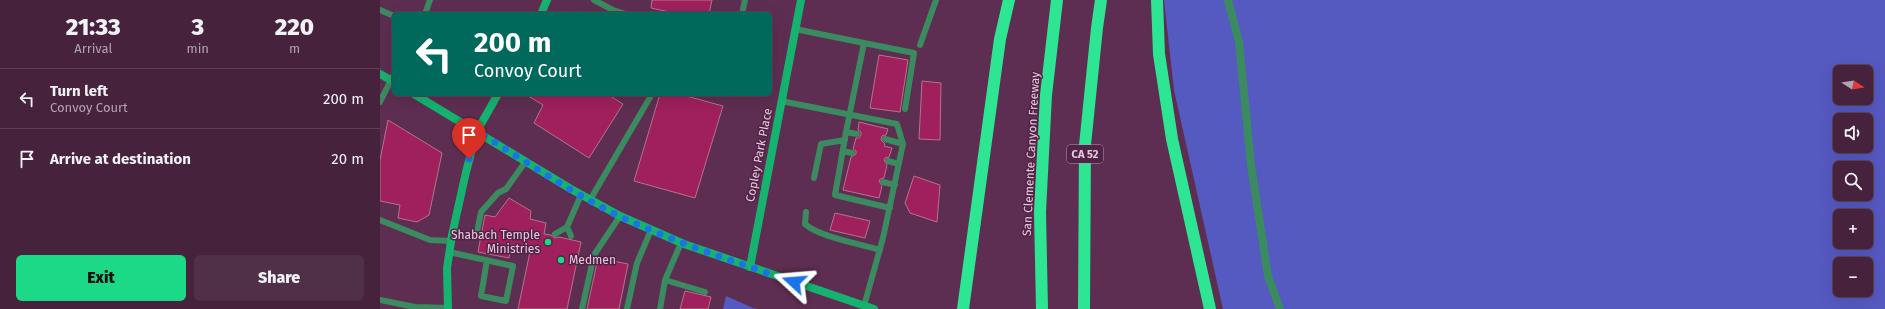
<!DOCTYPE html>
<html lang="en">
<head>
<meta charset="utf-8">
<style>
  body { margin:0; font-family:"Fira Sans",sans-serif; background:#502f48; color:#f1f3f6; height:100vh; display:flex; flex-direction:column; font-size:15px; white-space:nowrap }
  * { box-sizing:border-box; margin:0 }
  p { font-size:13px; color:#b0a4b0 }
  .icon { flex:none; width:22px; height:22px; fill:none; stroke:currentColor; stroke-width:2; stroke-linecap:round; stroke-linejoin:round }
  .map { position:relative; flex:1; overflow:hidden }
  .panel { display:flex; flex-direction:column; background:#46223d; width:380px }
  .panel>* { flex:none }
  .guide { position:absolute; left:12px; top:12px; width:380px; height:84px; border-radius:6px; box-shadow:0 4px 16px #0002,0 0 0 1px #5e3f57; background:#00695c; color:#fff; overflow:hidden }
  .needle { width:26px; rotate:102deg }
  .controls { position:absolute; left:1453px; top:65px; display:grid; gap:8px }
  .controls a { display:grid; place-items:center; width:40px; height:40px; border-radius:6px; background:#46223d; box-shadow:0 4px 16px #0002,0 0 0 1px #5e3f57; font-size:20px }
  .pin { position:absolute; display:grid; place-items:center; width:34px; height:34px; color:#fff; margin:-41px -17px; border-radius:50% 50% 50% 0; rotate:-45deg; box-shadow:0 0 4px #0007 }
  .pin .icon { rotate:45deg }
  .me { position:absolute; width:44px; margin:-22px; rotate:289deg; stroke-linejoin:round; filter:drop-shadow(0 0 3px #0008) }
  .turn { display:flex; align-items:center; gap:14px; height:84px; padding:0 16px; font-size:18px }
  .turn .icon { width:52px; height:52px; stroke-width:2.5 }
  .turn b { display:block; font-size:28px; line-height:34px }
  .eta { display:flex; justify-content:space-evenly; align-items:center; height:68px; text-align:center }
  .eta b { font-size:24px; font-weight:800; line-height:28px }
  .button { display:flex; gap:8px; margin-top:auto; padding:8px 16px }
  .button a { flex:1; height:46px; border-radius:6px; background:#1cd988; color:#111; font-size:16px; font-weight:800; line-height:46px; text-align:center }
  .button a+a { background:#502f48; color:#f1f3f6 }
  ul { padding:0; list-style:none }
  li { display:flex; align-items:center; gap:12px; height:60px; padding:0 16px; border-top:1px solid #5e3f57 }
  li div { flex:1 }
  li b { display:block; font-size:15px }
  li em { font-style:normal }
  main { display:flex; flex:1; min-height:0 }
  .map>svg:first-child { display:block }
</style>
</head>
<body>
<main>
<section class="panel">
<div class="eta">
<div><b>21:33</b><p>Arrival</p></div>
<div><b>3</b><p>min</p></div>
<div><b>220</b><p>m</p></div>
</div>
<ul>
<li><svg class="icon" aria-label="left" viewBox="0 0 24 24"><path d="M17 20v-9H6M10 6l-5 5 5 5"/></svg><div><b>Turn left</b><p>Convoy Court</p></div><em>200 m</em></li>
<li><svg class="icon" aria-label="arrive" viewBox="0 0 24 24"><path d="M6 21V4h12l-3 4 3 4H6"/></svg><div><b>Arrive at destination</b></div><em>20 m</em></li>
</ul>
<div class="button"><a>Exit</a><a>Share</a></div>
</section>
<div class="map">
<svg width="1505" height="309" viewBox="0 0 1505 309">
  <rect width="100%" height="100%" fill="#5d2e51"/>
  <!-- green -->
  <path fill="#555ac1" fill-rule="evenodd" d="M784 0H1505V309H843L794 90ZM1460 72H1486V98H1460ZM1460 120H1486V146H1460ZM1460 168H1486V194H1460ZM1460 216H1486V242H1460ZM1460 264H1486V290H1460Z
    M346 296 373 308 378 309H343Z"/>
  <!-- building -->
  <path fill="#9f205d" stroke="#b3748a" d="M272 0H332L329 14H299L271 8Z
    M499 55 528 60 520 112 490 108Z
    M542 81 561 83 560 140 539 139Z
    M145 94H227L243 104 209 158 154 123 163 105Z
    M280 94H299L343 106 315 198 254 181Z
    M8 120 62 153 49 215 37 222 18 218 20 205 0 201V160Z
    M479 122 508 129 506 135 502 136 501 140 505 144 504 146 512 148 509 157 505 158 504 160 507 165 504 178 500 179 499 181 502 186 499 198 463 190 471 157 476 154V151L473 149 476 138H479L481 135V132L478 130Z
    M534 176 560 185 557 222 530 213 525 203Z
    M129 198 151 211 150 219 166 223 164 234 171 235 175 238 179 237 201 242 187 309H138L151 247 131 245 129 258 98 252 105 215 115 217Z
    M455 213 490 221 485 238 450 230Z
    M218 258 248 264 239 309H207Z
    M305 291 331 297 328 309H300Z"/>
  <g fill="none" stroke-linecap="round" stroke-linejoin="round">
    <!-- lane -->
    <path stroke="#3b8b60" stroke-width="6" d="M214 0 233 10 246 14
      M0 10 14 16
      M45 14 50 0
      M362 14 365 0
      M415 29 484 43 466 132 455 195 510 208
      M484 43 534 53 525 109
      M540 45 556 0
      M401 101 517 124 523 144 503 238 484 306
      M0 102 14 74
      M466 132 477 134
      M505 139 523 144
      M463 151 472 153
      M508 161 519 164
      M434 178 441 144 465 140
      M503 182 515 185
      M210 200 272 94
      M426 212 425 224C439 237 481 244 500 250
      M0 220 50 240 71 241
      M175 234 187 227
      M72 235 96 237 101 212 118 193 126 189 146 161
      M191 236 187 227 201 195
      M69 252 133 266 126 301 101 296 107 260
      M285 280 325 292
      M0 300 35 307 68 308
      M202 309 214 255 240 216
      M247 309 257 263 271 230
      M280 309 285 280 301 243"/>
    <!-- street -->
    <path stroke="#3b8b60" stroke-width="8" d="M848 0 859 42 871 165 888 276 900 309"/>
    <!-- secondary -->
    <path stroke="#15b36f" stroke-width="8" d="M161 14 167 0
      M0 74 14 82
      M34 94 191 189 240 216 304 244 494 309
      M370 267 421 0
      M68 309 67 268 72 235 86 172 97 131 118 94"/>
    <!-- highway -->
    <path stroke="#2de592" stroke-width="12" d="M777 0 779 54 792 139 830 309
      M583 309 620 39 629 0
      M662 309 660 212 666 95 677 0
      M704 309 705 145 717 28 721 0"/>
  </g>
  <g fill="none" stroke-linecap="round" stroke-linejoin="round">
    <!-- route -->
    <path stroke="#1a73e8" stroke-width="7" stroke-dasharray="0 12.6" d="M89 159 97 131C144 160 191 193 241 217 297 243 355 262 414 282"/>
  </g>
  <!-- markers -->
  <g fill="#1cd988" stroke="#512346" stroke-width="1.5">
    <circle cx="168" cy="242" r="4"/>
    <circle cx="181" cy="260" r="4"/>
  </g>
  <g text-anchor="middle" stroke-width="3" stroke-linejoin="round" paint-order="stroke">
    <!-- shield labels -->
    <rect fill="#512346" stroke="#ba98b0" stroke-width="1" x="687" y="145" width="36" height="18" rx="3"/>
    <g font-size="11" font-weight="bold" fill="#e7cade">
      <text x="705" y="158">CA 52</text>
    </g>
    <!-- street labels -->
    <g font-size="12" fill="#e7cade" stroke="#512346">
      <text transform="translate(651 154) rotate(-87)" y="4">San Clemente Canyon Freeway</text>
      <text transform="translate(379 155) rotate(-79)" y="4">Copley Park Place</text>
    </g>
    <!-- poi labels -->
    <g font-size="12" fill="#e7cade" stroke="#512346" text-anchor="end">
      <text x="160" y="239">Shabach Temple<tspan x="160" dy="14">Ministries</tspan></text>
      <text x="189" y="264" text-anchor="start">Medmen</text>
    </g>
  </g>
</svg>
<div class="controls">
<a><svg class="needle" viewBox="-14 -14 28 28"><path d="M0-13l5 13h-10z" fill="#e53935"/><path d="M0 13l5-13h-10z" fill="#b0a4b0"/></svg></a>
<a><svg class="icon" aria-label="sound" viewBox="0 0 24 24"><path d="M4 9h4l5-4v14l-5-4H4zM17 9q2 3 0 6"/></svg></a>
<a><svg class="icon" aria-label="search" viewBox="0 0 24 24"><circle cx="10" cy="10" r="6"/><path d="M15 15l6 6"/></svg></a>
<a>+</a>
<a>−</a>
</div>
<div class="pin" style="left:89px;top:159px;background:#d93025"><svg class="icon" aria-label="arrive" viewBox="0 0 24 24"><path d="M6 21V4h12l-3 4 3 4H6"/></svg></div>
<svg class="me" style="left:414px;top:282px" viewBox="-20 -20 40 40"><path d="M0-17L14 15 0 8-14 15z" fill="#1a73e8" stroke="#fff" stroke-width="4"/></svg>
<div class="guide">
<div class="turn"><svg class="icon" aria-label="left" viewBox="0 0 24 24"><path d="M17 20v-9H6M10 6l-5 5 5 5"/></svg><div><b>200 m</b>Convoy Court</div></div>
</div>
</div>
</main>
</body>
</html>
